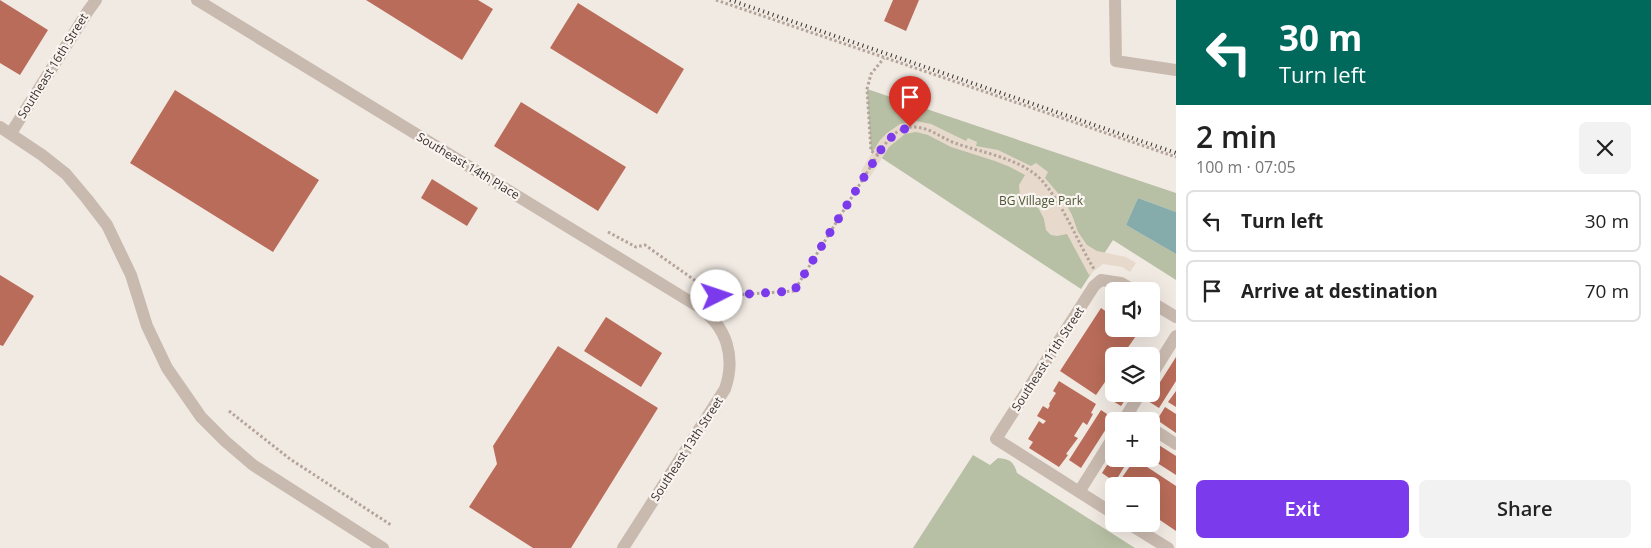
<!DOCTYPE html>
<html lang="en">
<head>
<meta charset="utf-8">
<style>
  body { margin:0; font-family:"Open Sans",sans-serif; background:#f2f2f2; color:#222; height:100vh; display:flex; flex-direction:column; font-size:19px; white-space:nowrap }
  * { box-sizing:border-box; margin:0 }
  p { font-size:16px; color:#767676 }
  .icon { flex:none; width:28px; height:28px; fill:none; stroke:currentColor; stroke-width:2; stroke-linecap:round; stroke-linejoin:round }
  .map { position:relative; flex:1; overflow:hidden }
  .sheet { display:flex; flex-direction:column; background:#fff; width:475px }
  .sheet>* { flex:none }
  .hud { background:#00695c; color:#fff; overflow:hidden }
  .buttons { position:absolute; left:1105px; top:282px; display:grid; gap:10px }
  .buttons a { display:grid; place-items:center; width:55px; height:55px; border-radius:8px; background:#fff; box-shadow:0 5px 20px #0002; font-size:25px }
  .pin { position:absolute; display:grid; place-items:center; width:42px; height:42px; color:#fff; margin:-51px -21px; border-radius:50% 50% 50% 0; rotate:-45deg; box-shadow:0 0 5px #0007 }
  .pin .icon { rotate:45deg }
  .me { position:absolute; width:55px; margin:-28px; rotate:86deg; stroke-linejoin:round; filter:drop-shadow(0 0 4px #0008) }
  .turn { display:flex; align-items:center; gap:18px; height:105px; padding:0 20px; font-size:22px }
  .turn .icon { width:65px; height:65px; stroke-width:2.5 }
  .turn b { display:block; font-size:35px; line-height:42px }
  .round { display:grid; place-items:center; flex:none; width:52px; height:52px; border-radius:8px; background:#f2f2f2 }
  .head { display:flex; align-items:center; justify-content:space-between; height:85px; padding:0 20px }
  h1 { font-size:30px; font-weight:600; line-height:38px }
  .button { display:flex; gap:10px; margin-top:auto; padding:10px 20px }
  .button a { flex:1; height:58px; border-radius:8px; background:#7c3aed; color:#fff; font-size:20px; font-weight:600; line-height:58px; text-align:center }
  .button a+a { background:#f2f2f2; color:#222 }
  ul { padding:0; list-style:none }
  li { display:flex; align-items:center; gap:15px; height:62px; margin:0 10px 8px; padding:0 10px; border:2px solid #e0e0e0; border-radius:8px }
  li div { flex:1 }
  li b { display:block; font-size:19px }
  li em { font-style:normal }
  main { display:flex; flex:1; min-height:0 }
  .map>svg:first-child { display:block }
</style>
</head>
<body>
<main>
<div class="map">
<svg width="1176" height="548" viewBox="0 0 1176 548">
  <rect width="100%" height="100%" fill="#f1eae3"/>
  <!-- green -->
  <path fill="#b7bfa4" d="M867 89 1176 193V212L1138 198 1126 225 1176 254V280L1113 240 1081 289 871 151Z
    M973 455 990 465 998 458C1010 459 1014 462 1017 473L1135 548H913Z"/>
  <!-- plaza -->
  <path fill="#e7dacc" d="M916 121 931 124 966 141 968 138 977 142 976 146 998 150 1031 166 1036 163 1048 172 1045 178 1063 199 1072 215 1078 232 1087 245 1097 251 1126 257 1136 263 1130 272 1122 267 1103 264 1089 275 1067 234 1057 236 1051 235 1046 230 1044 219 1039 209 1030 201 1020 196 1019 185 1025 175 1010 167 995 161 951 147 928 135 916 132 905 134 889 147 870 177 861 171 880 140 887 133 900 124Z"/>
  <!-- water -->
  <path fill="#85abab" d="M1138 198 1176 212V254L1126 225Z"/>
  <!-- building -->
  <path fill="#b96c59" d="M0 0 48 30 20 75 0 63Z
    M366 0H478L493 9 462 60Z
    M893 0H919L906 31 884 21Z
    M578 3 684 69 657 114 550 48Z
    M175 90 319 180 273 252 130 163Z
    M521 102 626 167 598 211 494 146Z
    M432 179 478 208 467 226 421 198Z
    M0 275 34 296 3 346 0 345Z
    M1101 308 1114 317V329H1132L1138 333 1122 356H1114V369L1096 395 1060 371Z
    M606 317 662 353 641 387 584 351Z
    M558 346 658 408 571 548H533L469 507 497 464 493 446Z
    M1141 347 1154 355 1151 359V356H1135Z
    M1176 357V381L1159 408 1148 401Z
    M1059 381 1096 404 1091 413 1093 414 1087 425 1083 422 1074 436 1078 438 1066 454 1068 455 1059 467 1029 448 1033 442 1028 439 1039 421 1043 424 1046 421 1037 416 1043 406 1048 409 1050 405 1049 404 1056 393 1053 391Z
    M1114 390V394H1129L1121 406 1108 398Z
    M1176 391V407L1168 402Z
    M1165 407 1176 414V433L1157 420Z
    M1101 410 1113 418 1081 468 1069 460Z
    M1151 440 1176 456V475L1151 459Z
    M1114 454V459H1129L1115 482 1102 473Z
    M1135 459 1176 486V531L1151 514V486H1116Z"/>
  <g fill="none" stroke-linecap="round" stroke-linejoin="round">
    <!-- path -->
    <path stroke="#b4a49a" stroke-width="3" stroke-dasharray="2.5 2.5" stroke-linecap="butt" d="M716 0 1176 157
      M878 155 871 151 867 89 871 74 884 58
      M608 232 636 247 645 245 717 296
      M714 300 717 296 794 291 882 148C891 137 897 128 912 127 930 127 939 137 955 143 982 153 1025 159 1044 183 1065 208 1077 241 1094 269
      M229 411 290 459 391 525"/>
    <!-- minor -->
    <path stroke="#c9baaf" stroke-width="12" d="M197 0 699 307C727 327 736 357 725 389L623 548
      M1115 0 1116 61 1176 70
      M0 127 42 155 66 174 87 199 107 225 131 275 147 326 167 368 201 417 225 441 253 465 383 548
      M11 133 88 11 96 0
      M1151 302 1176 317
      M1151 376 1176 336
      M1128 413 1140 421
      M1123 421 1140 394
      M1151 428 1176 444
      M1079 492 1114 436
      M1114 514 996 439 1094 286 1101 280 1121 283 1135 291
      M1129 524 1168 548"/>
    <!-- rail -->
    <path stroke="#39302d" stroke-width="4" stroke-dasharray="1 4" stroke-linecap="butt" d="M730 0 1176 153"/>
  </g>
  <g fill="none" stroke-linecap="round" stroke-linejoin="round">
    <!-- route -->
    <path stroke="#7c3aed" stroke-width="9" stroke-dasharray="0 16.2" d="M717 296 794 291 882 148 896 132 910 127"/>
  </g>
  <g text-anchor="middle" stroke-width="4.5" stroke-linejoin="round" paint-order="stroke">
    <!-- street labels -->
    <g font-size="12" fill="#39302d" stroke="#f9f4ef">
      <text transform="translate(53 66) rotate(-58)" y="4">Southeast 16th Street</text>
      <text transform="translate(468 166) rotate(31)" y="4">Southeast 14th Place</text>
      <text transform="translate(1048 359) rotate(-57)" y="4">Southeast 11th Street</text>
      <text transform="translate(687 449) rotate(-57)" y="4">Southeast 13th Street</text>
    </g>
    <!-- park labels -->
    <g font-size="12" fill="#4a5433" stroke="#f9f4ef">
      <text x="1041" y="205">BG Village Park</text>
    </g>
  </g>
</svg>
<div class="buttons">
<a><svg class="icon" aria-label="sound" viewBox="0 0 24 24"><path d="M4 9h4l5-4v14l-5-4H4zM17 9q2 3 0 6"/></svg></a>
<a><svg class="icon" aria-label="layers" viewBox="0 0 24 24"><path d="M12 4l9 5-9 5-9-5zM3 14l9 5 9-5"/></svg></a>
<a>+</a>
<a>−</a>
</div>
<div class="pin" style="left:910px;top:127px;background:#d93025"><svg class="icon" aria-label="arrive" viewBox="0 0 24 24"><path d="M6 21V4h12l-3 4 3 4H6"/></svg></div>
<svg class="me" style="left:717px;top:296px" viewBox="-20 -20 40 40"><circle r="19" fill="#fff"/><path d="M0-13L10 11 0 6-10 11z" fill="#7c3aed"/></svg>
</div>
<section class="sheet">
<div class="hud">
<div class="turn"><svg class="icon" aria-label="left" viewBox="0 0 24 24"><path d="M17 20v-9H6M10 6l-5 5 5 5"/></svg><div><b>30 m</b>Turn left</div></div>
</div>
<div class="head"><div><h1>2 min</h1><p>100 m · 07:05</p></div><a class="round"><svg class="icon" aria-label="close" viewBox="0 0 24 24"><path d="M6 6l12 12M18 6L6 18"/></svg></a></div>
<ul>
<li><svg class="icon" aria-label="left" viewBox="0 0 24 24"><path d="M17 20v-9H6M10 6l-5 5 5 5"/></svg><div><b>Turn left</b></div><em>30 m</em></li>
<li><svg class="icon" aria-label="arrive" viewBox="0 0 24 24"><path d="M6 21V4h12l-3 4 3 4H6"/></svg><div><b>Arrive at destination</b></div><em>70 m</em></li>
</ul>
<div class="button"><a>Exit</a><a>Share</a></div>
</section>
</main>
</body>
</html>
